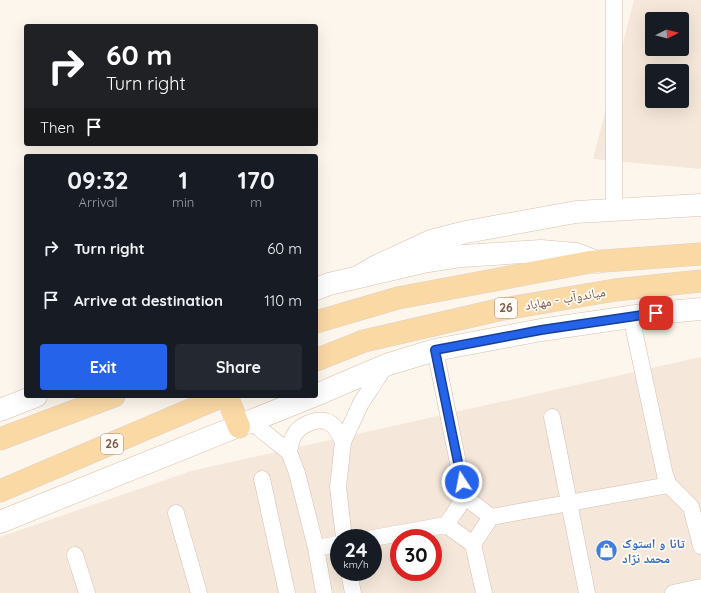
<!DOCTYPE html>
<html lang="en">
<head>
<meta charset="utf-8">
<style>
  body { margin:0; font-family:Quicksand,"Noto Naskh Arabic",sans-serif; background:#242831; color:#f1f3f6; height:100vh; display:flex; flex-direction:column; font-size:15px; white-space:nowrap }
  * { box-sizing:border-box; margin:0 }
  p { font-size:13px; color:#9ea1a6 }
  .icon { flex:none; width:22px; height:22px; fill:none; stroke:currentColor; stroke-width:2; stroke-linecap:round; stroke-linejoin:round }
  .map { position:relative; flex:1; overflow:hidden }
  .drawer { position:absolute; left:24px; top:154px; width:294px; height:244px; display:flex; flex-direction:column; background:#171b24; border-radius:4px; box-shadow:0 4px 16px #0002 }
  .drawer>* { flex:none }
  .hud { position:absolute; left:24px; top:24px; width:294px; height:122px; border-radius:4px; box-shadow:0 4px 16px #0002; background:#202124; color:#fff; overflow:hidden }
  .needle { width:26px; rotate:84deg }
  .buttons { position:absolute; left:645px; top:12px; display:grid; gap:8px }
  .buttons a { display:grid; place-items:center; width:44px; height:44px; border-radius:4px; background:#171b24; box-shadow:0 4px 16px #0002; font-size:20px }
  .speed { position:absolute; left:330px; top:529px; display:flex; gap:8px; font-size:20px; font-weight:700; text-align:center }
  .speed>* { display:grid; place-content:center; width:52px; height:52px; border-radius:50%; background:#171b24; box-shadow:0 4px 16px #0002; line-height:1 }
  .speed small { font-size:10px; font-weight:400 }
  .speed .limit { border:6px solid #d22; background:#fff; color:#111 }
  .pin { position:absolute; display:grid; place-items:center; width:34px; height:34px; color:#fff; margin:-17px; border-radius:8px; box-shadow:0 2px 6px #0006 }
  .me { position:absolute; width:44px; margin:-22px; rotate:349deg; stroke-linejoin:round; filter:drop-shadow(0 0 3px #0008) }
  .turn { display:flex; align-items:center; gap:14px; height:84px; padding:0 16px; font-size:18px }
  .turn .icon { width:52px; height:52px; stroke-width:2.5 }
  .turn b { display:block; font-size:28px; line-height:34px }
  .then { display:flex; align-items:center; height:38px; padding:0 16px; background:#0003; gap:8px; font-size:15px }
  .eta { display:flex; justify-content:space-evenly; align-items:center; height:68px; text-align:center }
  .eta b { font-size:24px; font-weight:700; line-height:28px }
  .primary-button { display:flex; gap:8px; margin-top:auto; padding:8px 16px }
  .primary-button a { flex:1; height:46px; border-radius:4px; background:#2563eb; color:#fff; font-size:16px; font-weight:700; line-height:46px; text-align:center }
  .primary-button a+a { background:#242831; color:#f1f3f6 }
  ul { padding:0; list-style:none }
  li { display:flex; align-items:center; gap:12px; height:52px; padding:0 16px }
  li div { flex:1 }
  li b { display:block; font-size:15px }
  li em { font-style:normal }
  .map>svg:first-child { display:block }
</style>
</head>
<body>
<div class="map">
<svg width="701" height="593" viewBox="0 0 701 593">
  <rect width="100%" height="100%" fill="#fdf6ec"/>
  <!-- residential -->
  <path fill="#f5e8da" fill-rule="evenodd" d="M634 0H701V169L593 159ZM652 19H682V49H652ZM652 71H682V101H652Z
    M701 357V593H0V537L191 471ZM339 538H373V572H339ZM399 538H433V572H399Z"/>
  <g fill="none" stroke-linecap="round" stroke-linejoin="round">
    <defs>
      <path id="street" d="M614 0V209
        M631 316 665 475 669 485 691 507 701 546
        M435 350 465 497 446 525
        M552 417 587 593
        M250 421 289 452 297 473 316 548 324 593
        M289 452C290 447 291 441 293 437 298 426 316 417 328 422 335 425 340 435 343 442
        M262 479 287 593
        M465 497 491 517 473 544
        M176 513 199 593
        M491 517 669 485
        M344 538 338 487 343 442 361 403 386 365
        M373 538 446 525 473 544 484 593
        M316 548 339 544
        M75 555 87 593
        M349 572 353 593
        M673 593 701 587"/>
      <path id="secondary" d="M358 277 375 267 431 241 466 232 576 212 701 205
        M316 289 329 284 423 262 462 256 541 251 576 254 597 262
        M316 395 386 365 435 350 541 330 657 313 701 309
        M0 410 36 396
        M0 522 313 396"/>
      <path id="primary" d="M316 322 398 298 590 262 701 254
        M316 360 364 341 498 310 615 290 701 281
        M227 396 239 427
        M0 439 114 396
        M0 491 223 396"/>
    </defs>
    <!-- street casing -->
    <use href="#street" stroke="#d1beb0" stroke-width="17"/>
    <!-- secondary casing -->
    <use href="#secondary" stroke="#d6c0b0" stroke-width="23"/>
    <!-- primary casing -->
    <use href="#primary" stroke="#dad1cd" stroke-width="23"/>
    <!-- street -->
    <use href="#street" stroke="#fff" stroke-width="16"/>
    <!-- secondary -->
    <use href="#secondary" stroke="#fff" stroke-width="22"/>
    <!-- primary -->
    <use href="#primary" stroke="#fbd9a5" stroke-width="22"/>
  </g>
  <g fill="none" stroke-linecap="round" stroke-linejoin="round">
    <defs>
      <path id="route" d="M462 482 435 350 541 330 656 313"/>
    </defs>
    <!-- route casing -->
    <use href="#route" stroke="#184099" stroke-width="10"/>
    <!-- route -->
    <use href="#route" stroke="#2563eb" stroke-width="7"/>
  </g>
  <!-- icons -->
  <defs>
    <symbol id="shop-disc" viewBox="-11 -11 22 22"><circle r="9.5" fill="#3f7fe0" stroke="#fffaf3"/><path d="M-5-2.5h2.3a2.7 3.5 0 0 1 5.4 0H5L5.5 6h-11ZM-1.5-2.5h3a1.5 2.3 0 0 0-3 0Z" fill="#fff"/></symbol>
  </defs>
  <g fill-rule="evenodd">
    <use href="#shop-disc" x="594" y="538" width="25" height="25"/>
  </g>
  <g text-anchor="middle" stroke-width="3.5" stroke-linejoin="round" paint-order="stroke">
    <!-- shield labels -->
    <g fill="#fffaf3" stroke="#a28b7f" stroke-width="1">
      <rect x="495" y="298" width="22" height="20" rx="3"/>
      <rect x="101" y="434" width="22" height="20" rx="3"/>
    </g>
    <g font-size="12" font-weight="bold" fill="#7a5c4d">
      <text x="506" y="312">26</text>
      <text x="112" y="448">26</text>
    </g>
    <!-- street labels -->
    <g font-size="13" fill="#7a5c4d" stroke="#fffaf3">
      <text transform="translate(565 298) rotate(-10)" y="5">میاندوآب - مهاباد</text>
    </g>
    <!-- shop labels -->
    <g font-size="13" font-weight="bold" fill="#366cbe" stroke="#fffaf3" text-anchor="start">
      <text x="622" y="548">تانا و استوک<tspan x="622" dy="15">محمد نژاد</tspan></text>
    </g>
  </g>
</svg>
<div class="buttons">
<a><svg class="needle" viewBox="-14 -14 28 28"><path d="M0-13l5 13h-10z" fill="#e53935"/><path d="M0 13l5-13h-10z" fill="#9ea1a6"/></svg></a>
<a><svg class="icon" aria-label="layers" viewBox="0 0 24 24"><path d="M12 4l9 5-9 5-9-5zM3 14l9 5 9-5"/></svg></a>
</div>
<div class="speed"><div>24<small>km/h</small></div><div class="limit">30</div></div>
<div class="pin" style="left:656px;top:313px;background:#d93025"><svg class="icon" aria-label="arrive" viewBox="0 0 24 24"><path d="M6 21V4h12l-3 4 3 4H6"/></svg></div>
<svg class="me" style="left:462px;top:482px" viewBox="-20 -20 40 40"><circle r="17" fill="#2563eb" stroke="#fff" stroke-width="3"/><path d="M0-11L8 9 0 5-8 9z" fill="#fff"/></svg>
<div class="hud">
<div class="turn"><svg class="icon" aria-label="right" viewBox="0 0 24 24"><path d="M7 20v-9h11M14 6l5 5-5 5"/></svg><div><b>60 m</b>Turn right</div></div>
<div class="then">Then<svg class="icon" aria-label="arrive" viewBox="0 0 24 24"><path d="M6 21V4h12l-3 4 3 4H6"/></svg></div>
</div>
<section class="drawer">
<div class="eta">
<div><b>09:32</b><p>Arrival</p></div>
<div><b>1</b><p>min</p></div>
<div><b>170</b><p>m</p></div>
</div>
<ul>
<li><svg class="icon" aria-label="right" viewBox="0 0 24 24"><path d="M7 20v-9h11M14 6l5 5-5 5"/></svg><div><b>Turn right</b></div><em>60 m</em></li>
<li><svg class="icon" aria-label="arrive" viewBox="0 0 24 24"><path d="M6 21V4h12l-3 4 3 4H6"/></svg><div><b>Arrive at destination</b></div><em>110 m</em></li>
</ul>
<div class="primary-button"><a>Exit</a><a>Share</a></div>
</section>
</div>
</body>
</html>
